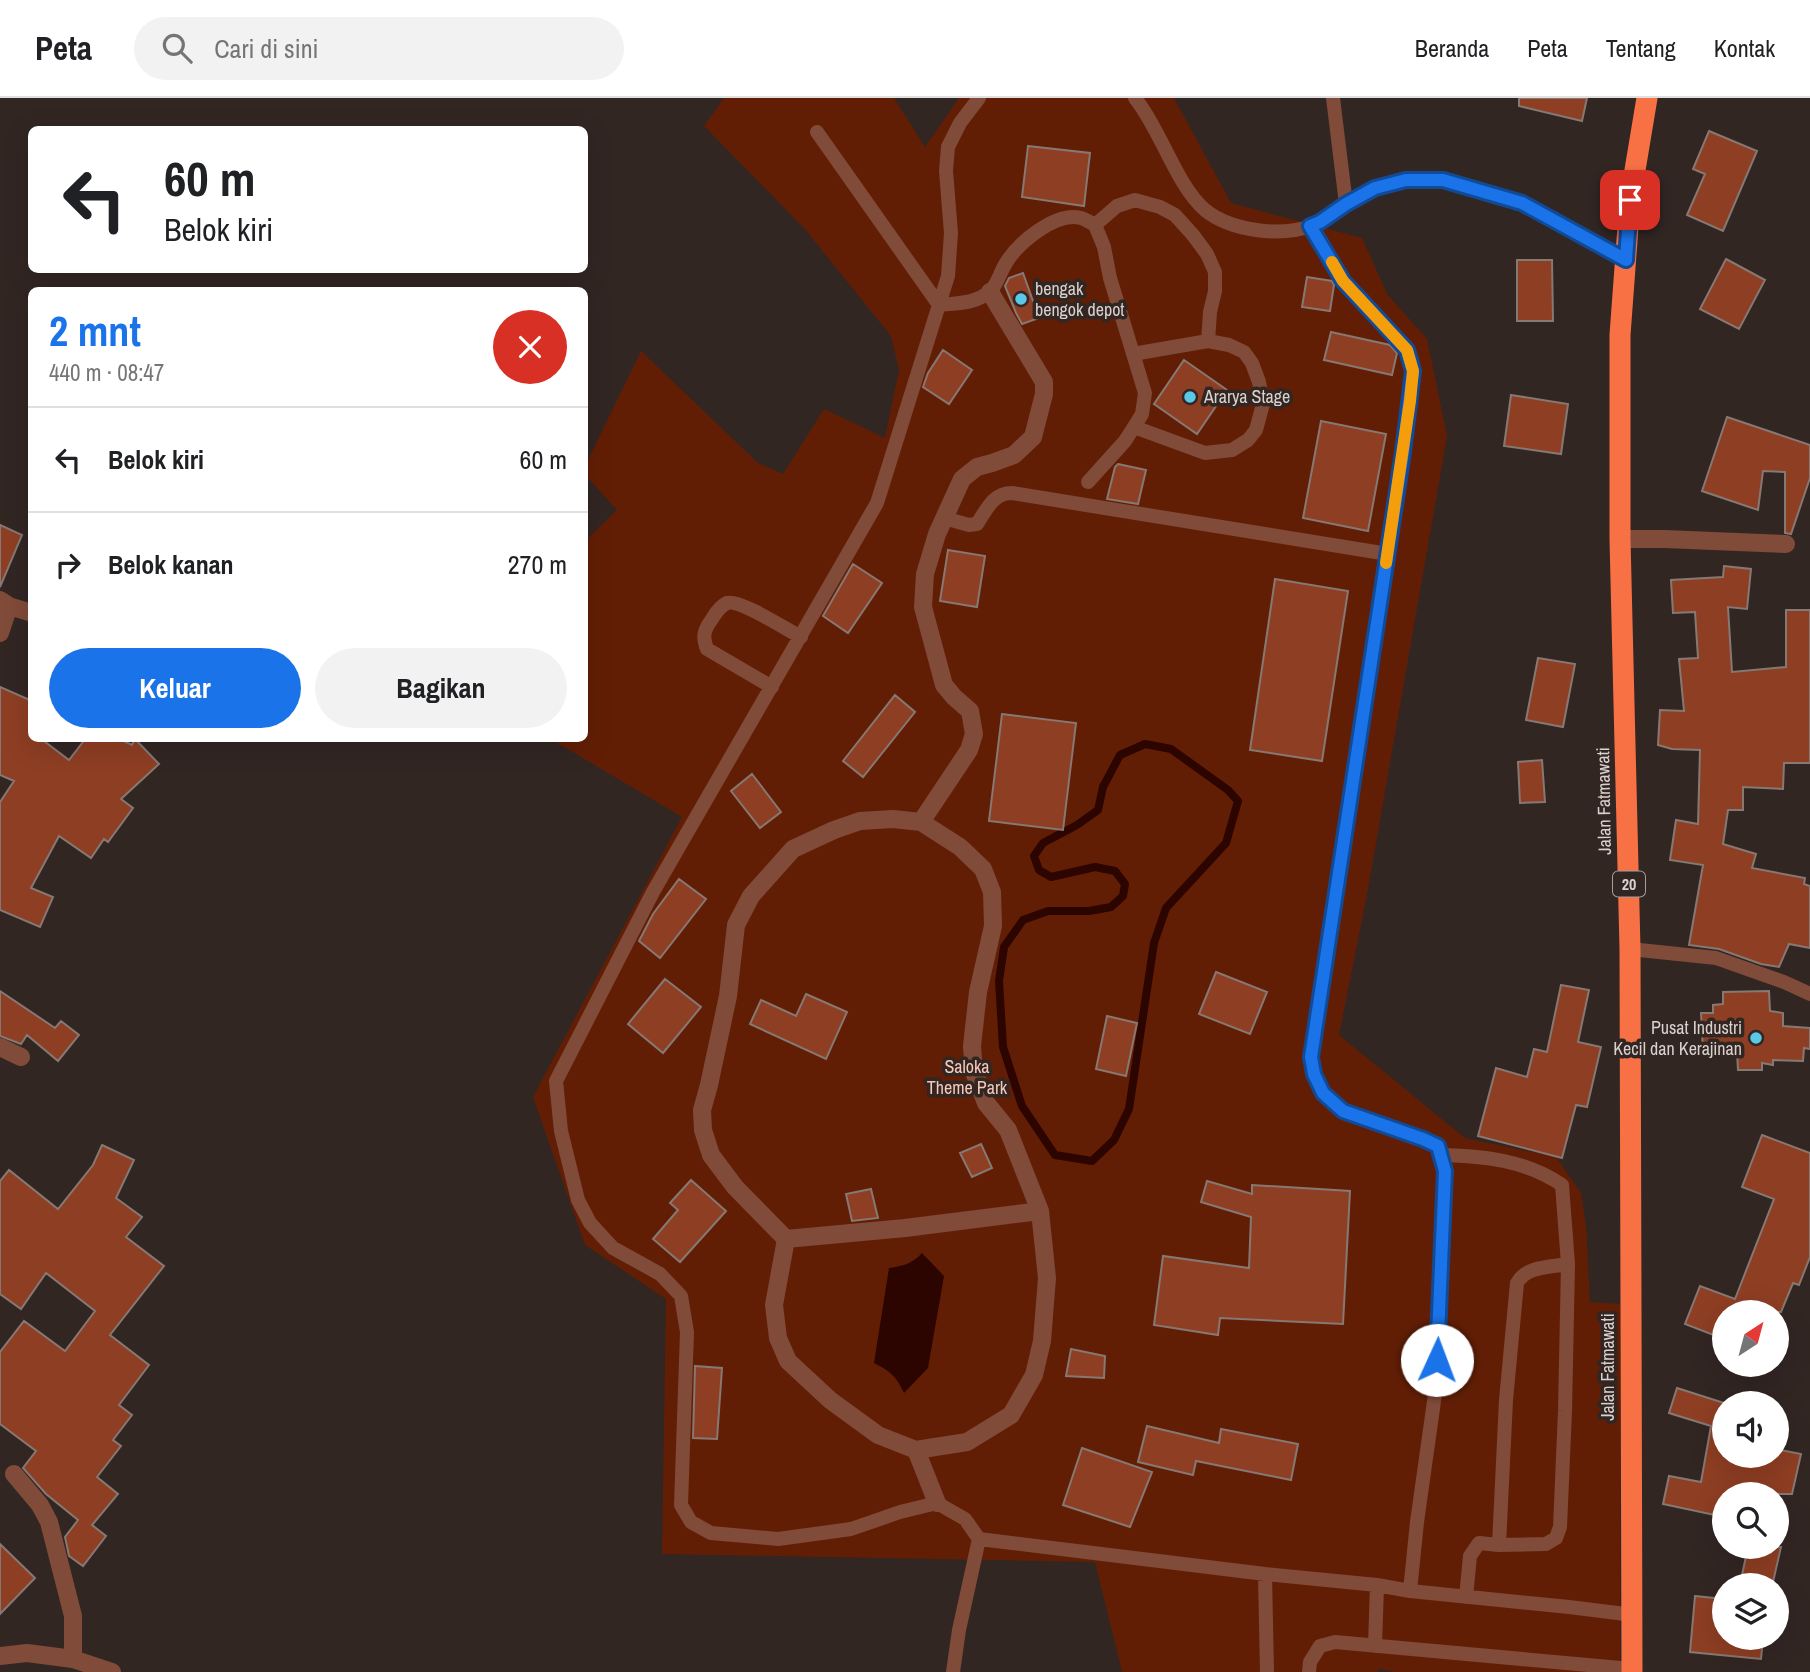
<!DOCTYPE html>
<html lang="id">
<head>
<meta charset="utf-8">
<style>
  body { margin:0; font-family:"Archivo Narrow",sans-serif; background:#f2f2f2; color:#202124; height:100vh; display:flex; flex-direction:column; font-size:26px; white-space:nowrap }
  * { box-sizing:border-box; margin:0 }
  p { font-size:23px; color:#757577 }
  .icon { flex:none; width:38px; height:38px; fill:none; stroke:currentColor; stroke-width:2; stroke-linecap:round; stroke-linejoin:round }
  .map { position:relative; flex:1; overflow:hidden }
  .side { position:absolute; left:28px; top:189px; width:560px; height:455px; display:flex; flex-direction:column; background:#fff; border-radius:10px; box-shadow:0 7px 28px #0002 }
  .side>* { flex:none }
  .banner { position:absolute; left:28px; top:28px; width:560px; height:147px; border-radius:10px; box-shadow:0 7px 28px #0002; background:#fff; color:#202124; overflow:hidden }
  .needle { width:46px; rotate:36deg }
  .buttons { position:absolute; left:1712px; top:1202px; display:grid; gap:14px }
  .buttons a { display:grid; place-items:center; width:77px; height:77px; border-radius:50%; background:#fff; box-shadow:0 7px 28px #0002; font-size:35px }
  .pin { position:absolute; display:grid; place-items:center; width:60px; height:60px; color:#fff; margin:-30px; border-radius:14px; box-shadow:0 4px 10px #0006 }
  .me { position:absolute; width:77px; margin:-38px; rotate:2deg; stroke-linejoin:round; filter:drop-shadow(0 0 5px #0008) }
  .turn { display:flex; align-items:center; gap:24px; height:147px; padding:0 21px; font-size:32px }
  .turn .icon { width:91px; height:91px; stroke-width:2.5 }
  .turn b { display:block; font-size:49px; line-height:60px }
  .round { display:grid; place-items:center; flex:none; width:74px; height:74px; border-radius:37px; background:#f2f2f2 }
  .head { display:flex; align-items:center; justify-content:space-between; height:119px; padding:0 21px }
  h1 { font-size:42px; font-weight:800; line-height:52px; color:#1a73e8 }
  .cta { display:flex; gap:14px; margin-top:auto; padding:14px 21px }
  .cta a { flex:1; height:80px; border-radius:42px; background:#1a73e8; color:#fff; font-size:28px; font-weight:800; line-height:80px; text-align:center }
  .cta a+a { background:#f2f2f2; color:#202124 }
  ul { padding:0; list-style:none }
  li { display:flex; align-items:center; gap:21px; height:105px; padding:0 21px; border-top:2px solid #e0e0e0 }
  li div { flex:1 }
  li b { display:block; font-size:26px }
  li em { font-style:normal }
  header { display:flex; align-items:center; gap:42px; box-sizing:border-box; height:98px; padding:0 35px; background:#fff; border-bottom:2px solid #e0e0e0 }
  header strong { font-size:33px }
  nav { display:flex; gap:38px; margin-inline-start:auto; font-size:24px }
  .search { width:490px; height:63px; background:#f2f2f2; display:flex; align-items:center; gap:18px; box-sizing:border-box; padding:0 24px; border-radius:38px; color:#757577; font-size:26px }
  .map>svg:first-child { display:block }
</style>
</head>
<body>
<header>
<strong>Peta</strong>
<div class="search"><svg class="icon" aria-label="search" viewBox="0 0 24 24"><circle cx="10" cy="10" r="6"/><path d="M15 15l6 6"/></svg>Cari di sini</div>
<nav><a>Beranda</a><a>Peta</a><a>Tentang</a><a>Kontak</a></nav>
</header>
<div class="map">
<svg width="1810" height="1574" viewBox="0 0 1810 1574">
  <rect width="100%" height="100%" fill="#322623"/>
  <!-- green -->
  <path fill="#621e05" d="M724 0H894L925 49 959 0H1174L1231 105 1362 140 1387 196 1427 241 1447 338 1368 791 1339 937 1465 1040 1556 1059 1581 1095 1586 1128 1590 1204 1620 1206V1574H1396L1378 1571 1377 1574H1122L1095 1464 662 1456 666 1201 585 1147 533 999 682 719 551 641 584 640 585 443 617 412 585 377V368L641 253 758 365 783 376 824 311 885 340 899 272 891 238 804 130 704 28Z"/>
  <!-- water -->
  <path fill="#2c0400" d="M922 1155 944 1178 928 1270 904 1295C897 1279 890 1273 874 1265L889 1170C903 1168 912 1166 922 1155Z"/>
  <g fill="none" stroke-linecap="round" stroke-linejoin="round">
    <!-- stream -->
    <path stroke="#2c0400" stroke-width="8" d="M1145 646 1171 651 1228 692 1238 703 1226 745 1166 810 1154 845 1129 1011 1114 1042 1092 1063 1055 1057 1022 1008 1003 949 999 883 1004 849 1023 822 1048 813H1089L1111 809 1123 798 1125 786 1115 773 1095 769 1051 779 1039 772 1034 758 1043 745 1077 727 1098 712 1103 689 1120 657Z"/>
  </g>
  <!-- building -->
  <path fill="#8e3e23" stroke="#867873" stroke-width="2" d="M1519 0H1587L1582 23 1519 8Z
    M1709 33 1757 53 1723 133 1687 117 1705 76 1693 71Z
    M1028 48 1090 55 1084 108 1022 99Z
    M1726 161 1765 182 1739 231 1700 211Z
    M1517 162H1552L1553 223H1517Z
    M1023 175 1039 220 1022 226 1016 215 1005 188 1009 180Z
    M1307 179 1332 183 1334 187 1330 213 1302 209Z
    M1331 234 1390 247 1397 255 1392 277 1324 262Z
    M943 252 972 272 949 306 923 289 928 275Z
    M1184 262 1227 292 1197 336 1154 306Z
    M1511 297 1568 306 1561 356 1504 348Z
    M1727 319 1810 347V380L1791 436 1785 435V374L1763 373 1758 412 1702 393Z
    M1321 323 1386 336 1368 433 1303 420Z
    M1118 366 1146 372 1138 406 1107 401 1115 369Z
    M0 427 22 437 0 489Z
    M948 452 985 458 977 509 940 503Z
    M853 466 882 485 848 535 823 518Z
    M1724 468 1751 471 1747 511 1728 509 1732 574 1786 569V512H1810V665H1784L1783 691 1743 689V712H1728L1723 746 1756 756 1752 770 1805 780 1804 786 1810 788V850L1789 846 1779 869 1761 866 1719 851 1689 847 1703 767 1670 762 1676 722 1698 726 1700 652 1672 651 1658 647 1660 612 1684 613 1679 561 1698 560 1695 514 1673 515 1671 482 1723 479Z
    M1275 481 1348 493 1322 663 1250 652Z
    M1538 560 1575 566 1563 629 1526 622Z
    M0 589 32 603V640H40L69 662 86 640H117L132 647 135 641 159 666 121 701 133 710 108 744 104 741 91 760 59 738 31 790 53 799 40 829 0 812V704L14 683 0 677Z
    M895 597 915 614 863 679 843 663Z
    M1002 616 1076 625 1063 732 989 723Z
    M1542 662 1545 704 1520 705 1518 664Z
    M752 676 781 714 760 730 731 693Z
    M679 781 706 801 660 860 639 843 653 816Z
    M1216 874 1267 894 1250 936 1199 916Z
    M665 881 701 909 663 955 628 926Z
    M1561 887 1589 892 1578 944 1601 949 1587 1009 1576 1007 1562 1060 1478 1038 1496 970 1527 979 1534 951 1547 954Z
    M0 893 55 930 61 923 79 937 58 963 27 937 21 946 0 938Z
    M1769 893 1770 913 1783 915V928L1810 930V951L1804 950 1803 963 1773 962V967L1762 965V972H1738L1737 954 1703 953 1701 915H1713V907L1723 906V894Z
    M806 896 847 914 826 961 750 926 761 902 796 918Z
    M1107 918 1137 925 1126 978 1096 971Z
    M1762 1037 1810 1055V1159L1799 1187 1793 1185 1781 1214H1724V1241L1685 1226 1700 1188 1735 1201 1774 1101 1742 1089Z
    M981 1046 992 1070 972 1079 960 1055Z
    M102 1047 134 1062 116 1100 142 1119 126 1139 164 1168 110 1237 149 1267 119 1307 132 1317 113 1342 121 1348 97 1379 118 1396 92 1427 106 1438 83 1468 69 1458 65 1439 78 1422 46 1396 23 1370 36 1353 0 1326V1254L24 1223 65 1253 95 1213 46 1175 21 1211 0 1196V1083L9 1072 58 1111 93 1067Z
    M691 1082 726 1113 680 1164 653 1141 678 1112 670 1105Z
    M1207 1083 1252 1096V1087L1350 1093 1343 1226 1220 1220 1218 1237 1154 1227 1163 1158 1249 1170 1251 1119 1201 1104Z
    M871 1091 878 1120 852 1123 846 1096Z
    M1071 1251 1105 1258 1104 1280 1066 1278Z
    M695 1268 722 1270 717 1341 693 1340Z
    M1677 1290 1724 1305V1358H1776V1351L1801 1356 1792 1396H1724V1419L1663 1406 1669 1378 1701 1384 1711 1328 1669 1315Z
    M1147 1328 1219 1345 1221 1331 1298 1346 1291 1382 1196 1363 1193 1377 1138 1364Z
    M1082 1350 1152 1374 1130 1429 1063 1407Z
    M0 1446 35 1480 0 1516Z
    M1748 1449H1781L1773 1484 1742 1477Z
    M1695 1498 1724 1501V1540H1763L1761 1561 1690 1554Z"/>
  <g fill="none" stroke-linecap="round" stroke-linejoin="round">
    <!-- lane -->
    <path stroke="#814b39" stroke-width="14" d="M979 0 960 25 948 49 946 73 951 135 948 178 877 405 653 794 556 983 561 1033 578 1102 590 1125 613 1150 660 1176 681 1198 687 1234 681 1407 691 1424 711 1435 778 1441 851 1431 900 1414 937 1405 965 1421 979 1441 1265 1476 1377 1487 1410 1493 1569 1509 1633 1517
      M1135 0C1161 32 1176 87 1205 112 1231 133 1280 139 1311 128 1325 123 1335 112 1347 105 1376 88 1409 77 1443 82 1453 83 1464 88 1473 90 1490 95 1509 98 1524 106 1559 122 1592 144 1626 162
      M1333 0 1346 106
      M817 34 939 207C957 205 976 206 990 193 998 186 1000 174 1006 165 1018 145 1056 113 1081 120 1085 121 1091 125 1095 127L1104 149 1110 180 1145 295 1142 316 1134 329 1125 343 1088 384
      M1095 127 1117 108 1135 102 1160 109 1175 117 1193 137 1207 156 1215 174V193L1210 214 1208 243 1229 247 1244 254 1252 265 1259 284 1263 306 1256 332 1248 342 1232 352 1205 355 1134 329
      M1310 128 1343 183 1407 252 1413 273 1410 303 1311 959 1314 976 1323 995 1343 1013 1423 1041 1438 1048 1445 1073 1436 1289 1417 1424 1410 1493
      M1133 256 1208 243
      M944 420 969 427 977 426C987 411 993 395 1012 395L1388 456
      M772 589 707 551C702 538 704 532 712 521 715 516 720 508 727 505 740 501 787 532 801 539
      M1630 851 1716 860 1784 884 1810 896
      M1441 1057C1484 1058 1525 1062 1562 1087L1568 1166 1565 1313 1560 1429 1556 1440 1546 1446 1499 1447 1479 1445 1470 1458 1466 1499
      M1499 1447 1506 1302 1517 1185C1526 1168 1550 1169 1568 1166
      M1265 1476 1267 1574
      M1375 1548 1377 1487
      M953 1574 959 1532 979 1441
      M1309 1574 1310 1564 1320 1548 1335 1544 1632 1571"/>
    <!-- street -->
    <path stroke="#814b39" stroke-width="18" d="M1620 441H1665L1786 446
      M0 502 9 508 0 535
      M9 508 32 515
      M921 724 969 652 974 636 970 613 954 599 944 587 923 509 925 476 937 436 962 381 977 369 992 365 1014 357 1033 339 1044 296V284L990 194
      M0 949 21 959
      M786 1141 735 1089 711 1057 703 1032 702 1012 709 987 728 898 736 827 751 798 793 751 834 732 860 723 893 721 921 724 960 749 983 771 992 794 993 828 978 894 972 948 974 974 986 1005 1008 1032 1040 1113 1047 1180 1042 1243 1034 1277 1011 1317 967 1344 916 1352
      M14 1376 40 1407 49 1424 73 1518V1561
      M937 1405 916 1352 878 1337 830 1302 788 1263 778 1240 774 1207 786 1141 905 1130 1040 1113
      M0 1558 27 1555 73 1561 112 1574"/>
    <!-- highway -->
    <path stroke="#f87144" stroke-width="21" d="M1632 1574 1630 851 1620 441V237L1630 102 1647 0"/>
  </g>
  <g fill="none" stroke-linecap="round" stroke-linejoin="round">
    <defs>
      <path id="route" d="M1437 1262 1445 1073 1438 1048 1423 1041 1343 1013 1323 995 1314 976 1311 959 1403 354 1413 273 1407 252 1343 183 1310 128 1320 124 1346 106 1375 90 1406 82H1443L1522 105 1626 162 1630 102"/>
    </defs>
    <!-- route casing -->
    <use href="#route" stroke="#114b97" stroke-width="18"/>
    <!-- route -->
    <use href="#route" stroke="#1a73e8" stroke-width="12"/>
    <!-- slow -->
    <path stroke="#f59e0b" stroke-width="12" d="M1332 164 1343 183 1407 252 1413 273 1410 303 1386 465"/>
  </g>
  <!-- markers -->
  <g fill="#5ac8e6" stroke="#322623" stroke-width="2.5">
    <circle cx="1021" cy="201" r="7"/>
    <circle cx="1190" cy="299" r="7"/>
    <circle cx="1756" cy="940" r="7"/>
  </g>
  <g text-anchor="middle" stroke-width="7" stroke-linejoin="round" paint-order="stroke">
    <!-- shield labels -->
    <rect fill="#322623" stroke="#a79e9b" stroke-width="2" x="1613" y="773.5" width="32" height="25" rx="5"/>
    <g font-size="16" font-weight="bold" fill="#d9d1ce">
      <text x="1629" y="792">20</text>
    </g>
    <!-- poi labels -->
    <g font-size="18" fill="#d9d1ce" stroke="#322623" text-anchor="start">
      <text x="1035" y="197">bengak<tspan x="1035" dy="21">bengok depot</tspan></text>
      <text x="1204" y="305">Ararya Stage</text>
      <text x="1742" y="936" text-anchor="end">Pusat Industri<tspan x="1742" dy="21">Kecil dan Kerajinan</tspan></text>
    </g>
    <!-- street labels -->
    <g font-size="18" fill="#d9d1ce" stroke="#322623">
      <text transform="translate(1604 703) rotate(-91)" y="6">Jalan Fatmawati</text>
      <text transform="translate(1608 1269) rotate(-90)" y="6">Jalan Fatmawati</text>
    </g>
    <!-- park labels -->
    <g font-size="18" fill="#f7c8b8" stroke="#322623">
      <text x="967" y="975">Saloka<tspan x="967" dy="21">Theme Park</tspan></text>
    </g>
  </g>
</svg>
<div class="buttons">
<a><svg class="needle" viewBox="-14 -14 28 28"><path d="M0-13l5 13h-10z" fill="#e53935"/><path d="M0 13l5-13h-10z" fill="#757577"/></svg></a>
<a><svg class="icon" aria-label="sound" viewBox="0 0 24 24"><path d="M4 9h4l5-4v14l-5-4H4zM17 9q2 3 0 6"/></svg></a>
<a><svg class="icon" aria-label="search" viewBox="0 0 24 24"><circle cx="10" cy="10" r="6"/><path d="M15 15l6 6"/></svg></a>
<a><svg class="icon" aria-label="layers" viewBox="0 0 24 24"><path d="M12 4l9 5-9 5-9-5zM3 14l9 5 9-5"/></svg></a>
</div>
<div class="pin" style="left:1630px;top:102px;background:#d93025"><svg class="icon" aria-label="arrive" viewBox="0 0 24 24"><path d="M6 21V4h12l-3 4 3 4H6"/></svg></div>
<svg class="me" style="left:1437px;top:1262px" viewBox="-20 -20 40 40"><circle r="19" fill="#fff"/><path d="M0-13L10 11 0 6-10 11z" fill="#1a73e8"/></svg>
<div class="banner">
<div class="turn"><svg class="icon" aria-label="left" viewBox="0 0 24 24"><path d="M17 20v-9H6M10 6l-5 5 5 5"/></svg><div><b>60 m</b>Belok kiri</div></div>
</div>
<section class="side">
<div class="head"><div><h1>2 mnt</h1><p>440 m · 08:47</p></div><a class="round" style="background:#d93025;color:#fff"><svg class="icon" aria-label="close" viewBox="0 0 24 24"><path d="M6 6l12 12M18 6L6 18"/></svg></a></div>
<ul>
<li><svg class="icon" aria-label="left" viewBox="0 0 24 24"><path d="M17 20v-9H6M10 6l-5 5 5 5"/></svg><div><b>Belok kiri</b></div><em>60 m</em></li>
<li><svg class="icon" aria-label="right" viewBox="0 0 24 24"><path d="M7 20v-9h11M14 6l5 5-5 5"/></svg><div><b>Belok kanan</b></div><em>270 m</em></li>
</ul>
<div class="cta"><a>Keluar</a><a>Bagikan</a></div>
</section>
</div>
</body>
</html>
